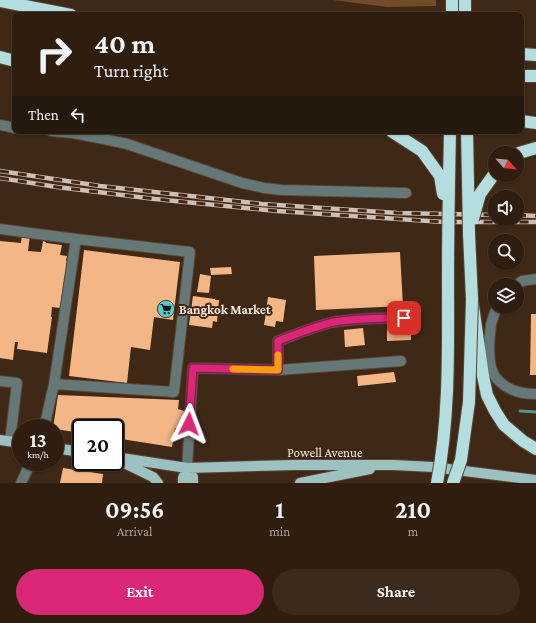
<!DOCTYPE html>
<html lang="en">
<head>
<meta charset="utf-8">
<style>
  body { margin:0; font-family:"Crimson Pro",serif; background:#3b2b1e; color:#f1f3f6; height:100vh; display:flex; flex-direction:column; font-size:15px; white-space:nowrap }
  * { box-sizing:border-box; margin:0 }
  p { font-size:13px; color:#a7a29f }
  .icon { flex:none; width:22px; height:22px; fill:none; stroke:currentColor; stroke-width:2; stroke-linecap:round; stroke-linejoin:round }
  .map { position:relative; height:483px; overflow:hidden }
  .drawer { display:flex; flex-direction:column; background:#2f1e10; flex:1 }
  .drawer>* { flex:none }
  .banner { position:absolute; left:12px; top:12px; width:512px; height:122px; border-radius:8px; box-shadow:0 1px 3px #0004,0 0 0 1px #4a3c30; background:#2f1e10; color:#f1f3f6; overflow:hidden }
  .needle { width:26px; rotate:117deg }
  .buttons { position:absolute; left:488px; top:146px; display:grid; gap:8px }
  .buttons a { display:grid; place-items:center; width:36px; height:36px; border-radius:50%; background:#2f1e10; box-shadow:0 1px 3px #0004,0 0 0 1px #4a3c30; font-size:20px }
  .speed { position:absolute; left:12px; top:419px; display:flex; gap:8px; font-size:20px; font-weight:700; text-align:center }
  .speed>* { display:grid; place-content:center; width:52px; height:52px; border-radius:50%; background:#2f1e10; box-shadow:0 1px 3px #0004,0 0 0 1px #4a3c30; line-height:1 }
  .speed small { font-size:10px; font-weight:400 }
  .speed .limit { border:2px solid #111; border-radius:6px; background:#fff; color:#111 }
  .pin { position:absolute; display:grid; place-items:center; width:34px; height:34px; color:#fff; margin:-17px; border-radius:8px; box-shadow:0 2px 6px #0006 }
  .me { position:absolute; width:44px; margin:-22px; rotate:3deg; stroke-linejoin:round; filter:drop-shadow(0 0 3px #0008) }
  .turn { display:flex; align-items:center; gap:14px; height:84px; padding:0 16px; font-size:18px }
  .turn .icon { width:52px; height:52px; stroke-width:2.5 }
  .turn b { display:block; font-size:28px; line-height:34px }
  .then { display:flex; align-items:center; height:38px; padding:0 16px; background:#0003; gap:8px; font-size:15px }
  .eta { display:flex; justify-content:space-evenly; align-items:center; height:68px; text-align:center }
  .eta b { font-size:24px; font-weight:700; line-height:28px }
  .action { display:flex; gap:8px; margin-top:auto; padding:8px 16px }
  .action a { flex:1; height:46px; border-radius:24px; background:#db2777; color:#fff; font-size:16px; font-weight:700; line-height:46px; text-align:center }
  .action a+a { background:#3b2b1e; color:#f1f3f6 }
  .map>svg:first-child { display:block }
</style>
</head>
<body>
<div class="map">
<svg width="536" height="483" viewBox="0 0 536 483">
  <rect width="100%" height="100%" fill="#3f2816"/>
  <!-- green -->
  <path fill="#744b29" d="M333 0H436V6L387 7Z"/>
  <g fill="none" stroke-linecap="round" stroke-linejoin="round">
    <!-- stream -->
    <path stroke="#57928f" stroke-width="3" d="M520 411 536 412"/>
  </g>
  <!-- building -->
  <path fill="#f5b686" d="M22 234 30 235 28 251 41 252 43 241 46 242V243L62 245 60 255 67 256 66 261H67L60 308 52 307 51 317H52L47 353 17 349 18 342H15L13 360 0 358V241L21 243Z
    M84 250 180 262 173 320 154 317 150 350 131 347 127 383 69 376Z
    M400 252 403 306 316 310 314 256Z
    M231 267 232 274 211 275 210 268Z
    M200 274 211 276 209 293 197 292Z
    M193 296 215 299V300H219L217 322 213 321 212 328 189 325Z
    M268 297 286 300 283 322 276 321 275 327 264 325 265 319Z
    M531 314H536V375H530Z
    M411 326V340L387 341V327Z
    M363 328 365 345 345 347 344 330Z
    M394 372 396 382 358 386 357 376Z
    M58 395 179 400 178 409 184 411 181 429 175 428 172 447 115 438V428H81V433L55 429V428H53Z
    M63 468 103 474 102 483H60Z"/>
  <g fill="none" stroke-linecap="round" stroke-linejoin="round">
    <defs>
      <path id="minor" d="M0 125 15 128
        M51 131 73 133 99 138 127 144 242 183 264 188 282 190 406 193
        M0 229 76 239
        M517 285 522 281 536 279
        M497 307C495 313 492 319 491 325 489 340 486 370 499 381 509 391 523 394 536 394
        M278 370V341C297 334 315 326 334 322 357 318 381 318 404 318
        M0 381 17 383 10 441
        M44 428 54 384 76 239 190 252 174 392 54 384
        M187 468 193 368 278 370 401 361
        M21 483 31 462"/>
      <path id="major" d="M0 440 21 443
        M55 448 81 452
        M115 457 187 468 294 465H394L433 467 536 480
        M120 461 153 477 158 483
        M187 468 193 477V483
        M183 483V478L187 468
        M300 483 370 469"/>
      <path id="highway" d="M452 0V15
        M465 0V15
        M0 1 71 15
        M521 54 536 55
        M0 57 15 61
        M521 76H536
        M521 121 536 123
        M517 154 519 153 536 148
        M469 234 472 299 483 376 487 395 495 411 504 425 523 441 536 449"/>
    </defs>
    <!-- minor casing -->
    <use href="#minor" stroke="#594332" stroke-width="12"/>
    <!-- major casing -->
    <use href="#major" stroke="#594332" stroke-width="12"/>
    <!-- highway casing -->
    <use href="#highway" stroke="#594332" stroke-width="14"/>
    <!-- minor -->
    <use href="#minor" stroke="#677" stroke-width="10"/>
    <!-- major -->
    <use href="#major" stroke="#9dc0c1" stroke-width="10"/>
    <!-- highway -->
    <use href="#highway" stroke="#b3ddde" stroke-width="12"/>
    <defs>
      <path id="rail" d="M0 171 100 186 262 204 397 213 495 215
        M0 178 57 187 155 199 277 211 444 222H536
        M517 215 536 216"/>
    </defs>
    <!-- rail casing -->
    <use href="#rail" stroke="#cfbeb2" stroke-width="4.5"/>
    <!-- rail -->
    <use href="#rail" stroke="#3f2816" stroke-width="3" stroke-dasharray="9" stroke-linecap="butt"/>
    <defs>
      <path id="highway-bridge" d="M391 131 422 151 440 176 443 194
        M467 131 469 234
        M473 219 480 194 495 173
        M437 483C450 416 448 345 448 277 448 228 449 180 450 131
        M453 483 461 460 469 402 472 299"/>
    </defs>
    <!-- highway-bridge casing -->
    <use href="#highway-bridge" stroke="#594332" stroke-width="14" stroke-linecap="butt"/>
    <!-- highway-bridge -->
    <use href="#highway-bridge" stroke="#b3ddde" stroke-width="12"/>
  </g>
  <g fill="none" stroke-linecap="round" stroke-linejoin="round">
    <defs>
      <path id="route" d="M189 424 193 368 278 370V341C297 334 315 326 334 322 357 318 381 318 404 318"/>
    </defs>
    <!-- route casing -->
    <use href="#route" stroke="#8e194d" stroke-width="10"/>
    <!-- route -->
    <use href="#route" stroke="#db2777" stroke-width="7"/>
    <!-- slow -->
    <path stroke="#f59e0b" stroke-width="7" d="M233 369 278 370V355"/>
  </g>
  <!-- icons -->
  <defs>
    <symbol id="supermarket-disc" viewBox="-11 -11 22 22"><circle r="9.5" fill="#52cdcf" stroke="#3f2816"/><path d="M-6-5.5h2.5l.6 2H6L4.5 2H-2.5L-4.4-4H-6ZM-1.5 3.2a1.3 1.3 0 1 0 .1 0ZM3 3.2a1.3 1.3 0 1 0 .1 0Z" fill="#111"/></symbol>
  </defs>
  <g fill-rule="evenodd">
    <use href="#supermarket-disc" x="156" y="299" width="20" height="20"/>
  </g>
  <g text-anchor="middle" stroke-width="4" stroke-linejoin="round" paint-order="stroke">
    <!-- poi labels -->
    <g font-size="13" font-weight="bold" fill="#f8e9de" stroke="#3f2816" text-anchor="start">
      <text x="179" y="314">Bangkok Market</text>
    </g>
    <!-- street labels -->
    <g font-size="13" fill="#f8e9de" stroke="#3f2816">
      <text x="325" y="457">Powell Avenue</text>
    </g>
  </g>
</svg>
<div class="buttons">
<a><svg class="needle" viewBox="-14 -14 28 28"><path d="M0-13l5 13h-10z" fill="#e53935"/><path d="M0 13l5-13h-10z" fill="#a7a29f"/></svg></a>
<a><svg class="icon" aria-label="sound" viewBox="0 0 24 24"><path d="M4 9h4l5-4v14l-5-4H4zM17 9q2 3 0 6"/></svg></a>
<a><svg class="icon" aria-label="search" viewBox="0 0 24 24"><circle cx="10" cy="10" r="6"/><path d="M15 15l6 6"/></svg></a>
<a><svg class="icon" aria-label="layers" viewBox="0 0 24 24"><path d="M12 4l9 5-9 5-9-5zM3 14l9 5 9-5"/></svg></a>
</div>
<div class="speed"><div>13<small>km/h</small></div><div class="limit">20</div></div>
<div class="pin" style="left:404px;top:318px;background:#d93025"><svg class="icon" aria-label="arrive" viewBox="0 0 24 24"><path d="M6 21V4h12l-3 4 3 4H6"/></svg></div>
<svg class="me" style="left:189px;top:424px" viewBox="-20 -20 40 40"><path d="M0-17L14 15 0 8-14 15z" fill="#db2777" stroke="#fff" stroke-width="4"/></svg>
<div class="banner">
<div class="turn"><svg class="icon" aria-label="right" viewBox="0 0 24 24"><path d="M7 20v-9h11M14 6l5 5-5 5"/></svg><div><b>40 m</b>Turn right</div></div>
<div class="then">Then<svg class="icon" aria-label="left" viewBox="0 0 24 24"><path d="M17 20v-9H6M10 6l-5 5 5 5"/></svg></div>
</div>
</div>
<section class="drawer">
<div class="eta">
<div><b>09:56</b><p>Arrival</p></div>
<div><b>1</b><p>min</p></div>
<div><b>210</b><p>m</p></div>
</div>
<div class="action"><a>Exit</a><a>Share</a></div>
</section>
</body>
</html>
